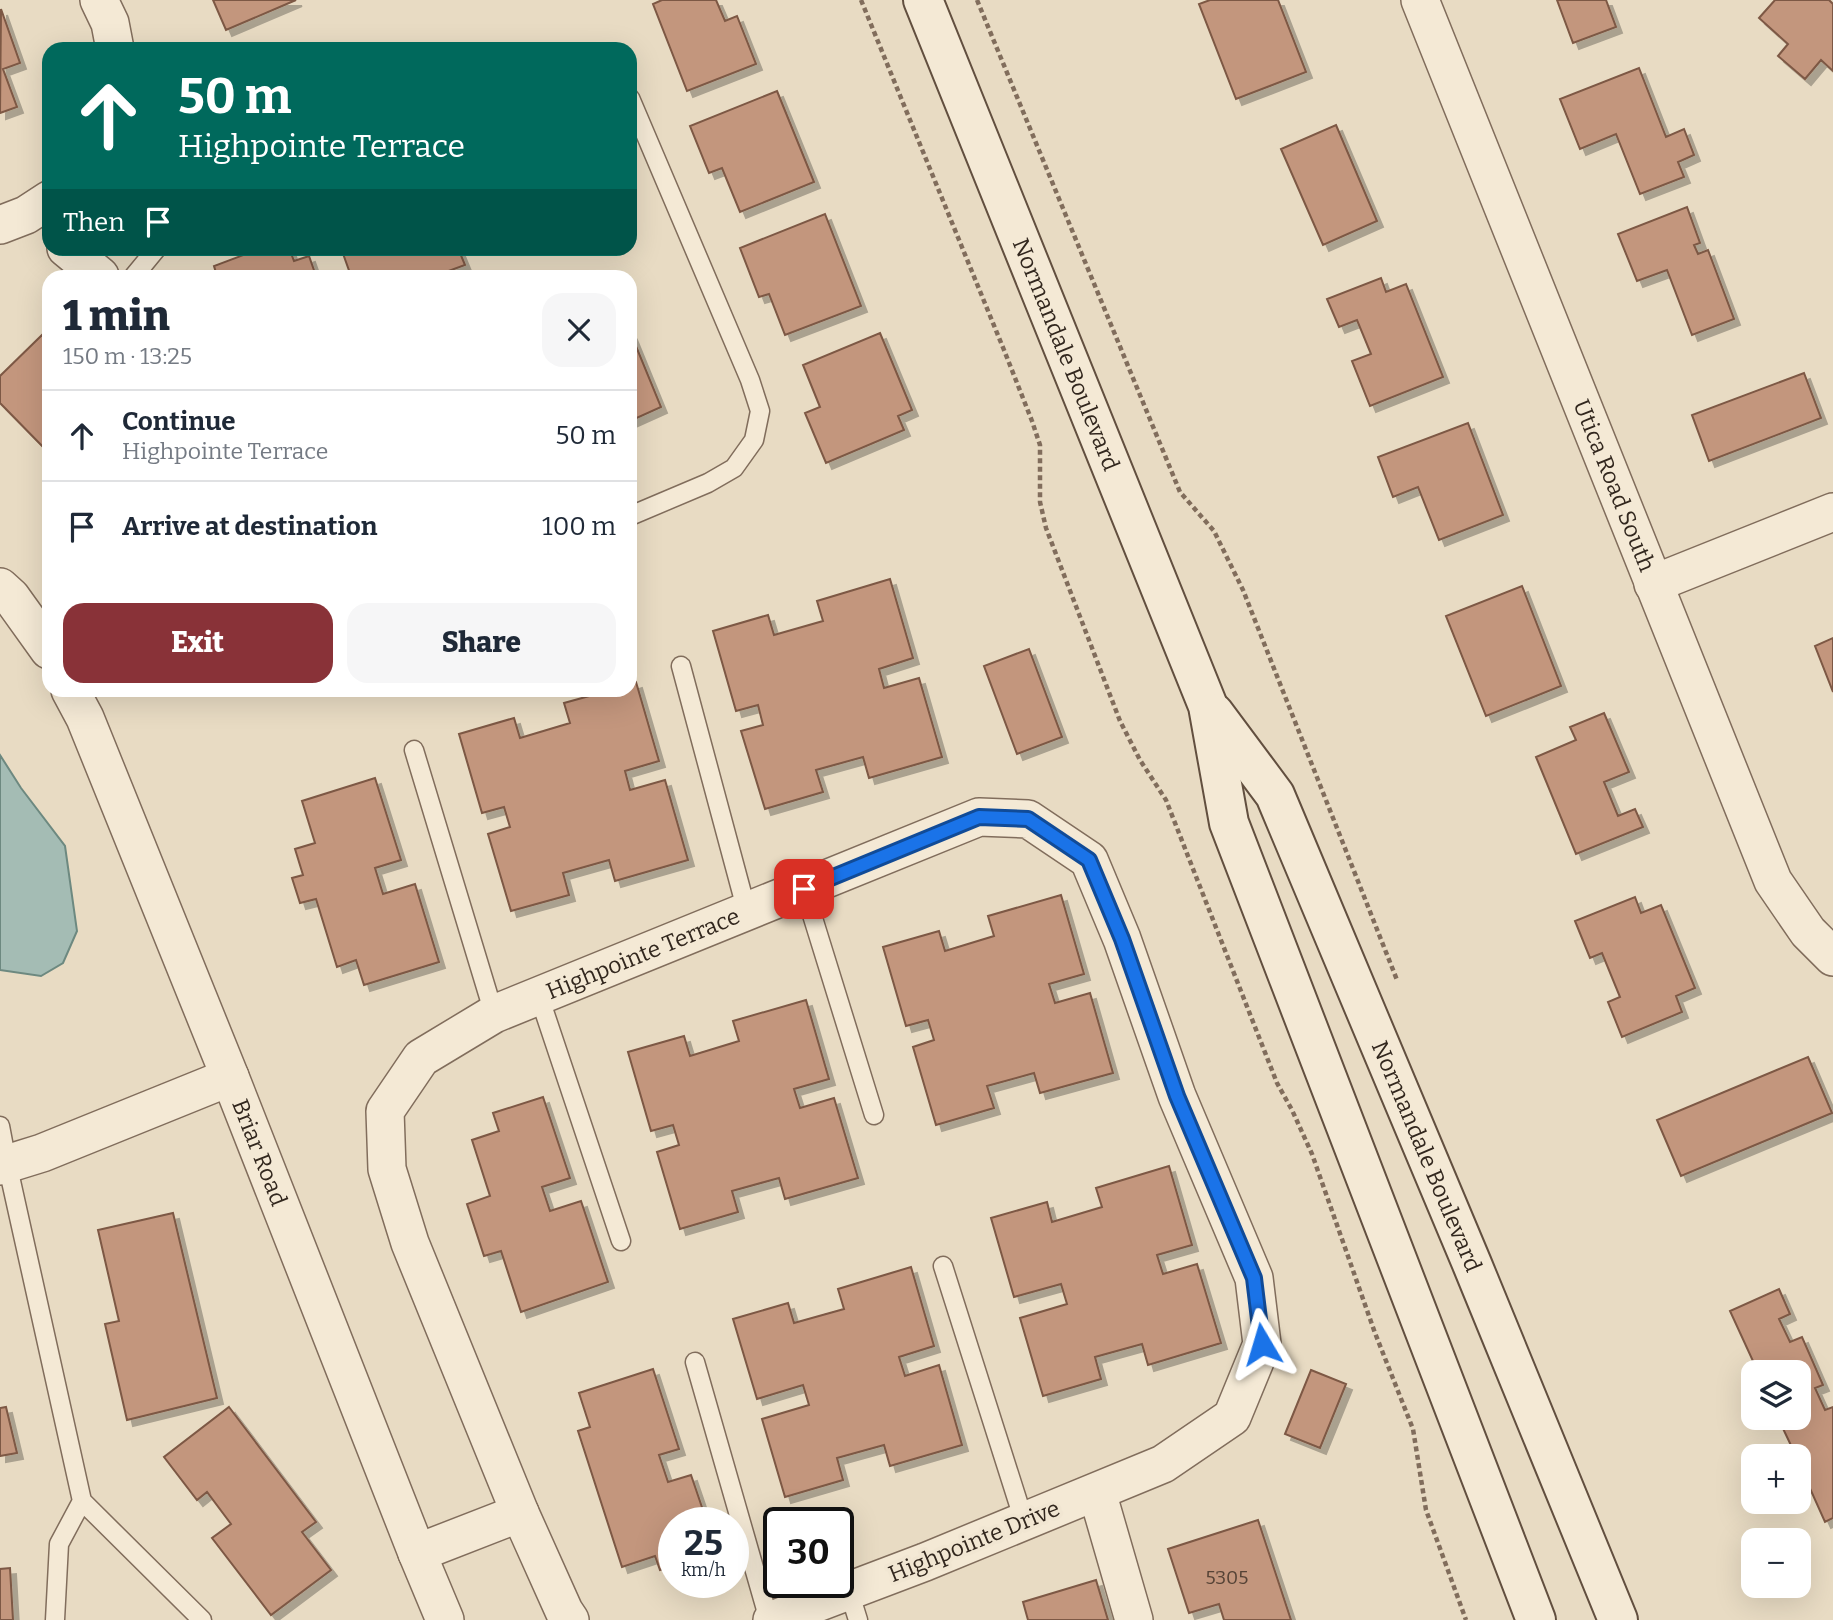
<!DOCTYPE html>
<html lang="en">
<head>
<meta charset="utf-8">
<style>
  body { margin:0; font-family:Bitter,serif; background:#f6f6f7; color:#1f2937; height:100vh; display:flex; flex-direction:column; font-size:26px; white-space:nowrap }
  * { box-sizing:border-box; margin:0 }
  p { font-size:23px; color:#747a83 }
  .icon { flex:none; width:38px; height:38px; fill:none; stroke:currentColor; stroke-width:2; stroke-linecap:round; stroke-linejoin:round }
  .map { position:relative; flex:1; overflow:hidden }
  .details { position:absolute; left:42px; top:270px; width:595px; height:427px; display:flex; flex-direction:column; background:#fff; border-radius:21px; box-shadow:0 7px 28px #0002 }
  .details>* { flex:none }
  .top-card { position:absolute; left:42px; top:42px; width:595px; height:214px; border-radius:21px; box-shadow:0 7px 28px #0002; background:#00695c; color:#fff; overflow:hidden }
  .fabs { position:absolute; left:1741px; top:1360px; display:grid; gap:14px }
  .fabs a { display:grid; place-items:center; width:70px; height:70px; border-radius:14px; background:#fff; box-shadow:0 7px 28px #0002; font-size:35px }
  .speed { position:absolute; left:658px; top:1507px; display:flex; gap:14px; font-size:35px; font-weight:700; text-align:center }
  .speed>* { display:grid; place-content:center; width:91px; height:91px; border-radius:50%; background:#fff; box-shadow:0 7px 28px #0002; line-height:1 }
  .speed small { font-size:18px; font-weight:400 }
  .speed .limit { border:4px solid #111; border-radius:10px; background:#fff; color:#111 }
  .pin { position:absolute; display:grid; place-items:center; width:60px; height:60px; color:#fff; margin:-30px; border-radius:14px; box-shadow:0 4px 10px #0006 }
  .me { position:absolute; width:77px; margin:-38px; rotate:353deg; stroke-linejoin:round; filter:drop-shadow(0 0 5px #0008) }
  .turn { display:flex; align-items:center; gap:24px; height:147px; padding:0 21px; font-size:32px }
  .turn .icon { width:91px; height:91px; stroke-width:2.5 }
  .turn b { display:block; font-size:49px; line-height:60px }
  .then { display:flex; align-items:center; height:66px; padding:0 21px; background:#0003; gap:14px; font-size:26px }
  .round { display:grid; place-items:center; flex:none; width:74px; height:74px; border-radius:21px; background:#f6f6f7 }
  .summary { display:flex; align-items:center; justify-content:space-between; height:119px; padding:0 21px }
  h1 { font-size:42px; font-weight:800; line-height:52px }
  .primary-button { display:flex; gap:14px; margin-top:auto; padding:14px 21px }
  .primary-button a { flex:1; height:80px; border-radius:21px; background:#893238; color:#fff; font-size:28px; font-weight:800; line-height:80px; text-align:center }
  .primary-button a+a { background:#f6f6f7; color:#1f2937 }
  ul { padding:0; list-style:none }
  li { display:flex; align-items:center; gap:21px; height:91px; padding:0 21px; border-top:2px solid #e0e1e3 }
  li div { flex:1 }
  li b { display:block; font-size:26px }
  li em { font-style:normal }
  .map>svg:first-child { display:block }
</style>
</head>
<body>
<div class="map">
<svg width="1833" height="1620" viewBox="0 0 1833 1620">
  <defs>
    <filter id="shadow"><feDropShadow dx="6" dy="6" stdDeviation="0" flood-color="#0004"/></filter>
  </defs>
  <rect width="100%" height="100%" fill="#e8dbc3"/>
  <!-- water -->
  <path fill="#a4bcb4" stroke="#6d8980" stroke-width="2" d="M0 755 21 788 65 846 77 931 63 963 41 976 0 970Z"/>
  <!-- building -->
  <path fill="#c3967d" stroke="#7d5844" stroke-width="2" filter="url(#shadow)" d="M213 0H296L226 30Z
    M662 0H716L725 21 737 16 756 64 687 91 653 4Z
    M1210 0H1278L1306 72 1236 99 1199 4Z
    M1557 0H1606L1616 27 1573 43Z
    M1775 0H1829L1833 4V71L1821 60 1805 79 1778 56 1788 44 1759 18Z
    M1 9 20 63 3 69 17 107 0 113Z
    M1639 68 1666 137 1684 129 1694 155 1678 162 1684 177 1640 194 1616 134 1580 149 1560 99Z
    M777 91 814 182 740 212 722 168 709 173 690 126Z
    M1336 125 1377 221 1323 245 1281 149Z
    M1687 207 1700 243 1694 245 1698 254 1708 250 1734 319 1692 335 1667 270 1637 281 1618 234Z
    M825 214 861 306 785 335 769 294 759 297 740 248Z
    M262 248H289L294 261 309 256 316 276H217L214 266Z
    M341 248H458L465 265 435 276H351Z
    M1381 278 1386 292 1406 284 1443 377 1370 406 1352 361 1371 354 1357 320 1339 327 1327 299Z
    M880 333 912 410 898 416 904 430 826 463 805 413 820 407 803 365Z
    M631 334 661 407 630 421V335Z
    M42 335 49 342V453L0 403V376Z
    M1804 373 1821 418 1709 461 1692 415Z
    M1468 423 1503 515 1439 540 1418 487 1393 497 1378 457Z
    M890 579 913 658 879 669 884 688 919 678 942 757 869 778 863 757 816 770 823 792 765 809 741 731 763 725 758 705 736 711 713 631 768 615 774 635 823 621 817 601Z
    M1522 586 1561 686 1486 716 1446 616Z
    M1833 638V692L1815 646Z
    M1029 649 1062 737 1017 754 984 666Z
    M636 682 659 761 625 771 630 790 665 780 688 860 615 881 609 860 563 873 569 895 511 911 488 834 510 827 504 807 482 813 459 734 514 718 520 738 570 723 564 703 611 690H630V684Z
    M1604 713 1629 772 1604 782 1618 816 1635 809 1643 827 1576 854 1536 757 1576 740 1570 727Z
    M375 778 401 860 375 868 383 894 415 884 439 962 364 985 356 960 337 967 316 899 300 903 292 878 303 875 295 849 315 843 302 801Z
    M1061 895 1084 974 1049 984 1055 1003 1090 993 1113 1073 1040 1093 1034 1073 987 1086 994 1108 936 1125 913 1047 934 1040 928 1020 906 1026 883 947 939 931 945 951 994 936 988 916Z
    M1635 897 1641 913 1661 905 1695 988 1676 996 1682 1012 1622 1037 1608 1002 1620 997 1602 953 1590 958 1575 921Z
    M806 1000 829 1079 794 1089 800 1108 834 1098 858 1178 785 1199 779 1178 732 1191 738 1212 680 1229 657 1152 679 1145 673 1125 651 1131 628 1052 684 1036 690 1056 739 1041 733 1021Z
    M1808 1057 1832 1113 1681 1176 1657 1120Z
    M543 1097 570 1178 542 1187 550 1211 581 1201 608 1282 521 1312 501 1251 484 1256 467 1204 490 1196 472 1140 499 1131 493 1113Z
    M1169 1166 1192 1245 1157 1255 1163 1274 1197 1264 1221 1343 1148 1365 1142 1344 1095 1357 1101 1379 1043 1396 1020 1318 1067 1304 1061 1284 1014 1297 991 1218 1047 1202 1052 1222 1102 1207 1096 1188Z
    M173 1213 217 1398 127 1420 105 1324 119 1321 98 1230Z
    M911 1267 934 1346 899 1357 905 1376 939 1365 962 1445 890 1466 884 1445 837 1458 843 1480 785 1497 762 1419 809 1405 803 1385 757 1399 733 1319 788 1303 794 1323 844 1309 838 1289Z
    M1779 1289 1790 1314 1779 1319 1790 1342 1802 1337 1823 1385 1815 1388 1825 1410 1833 1407V1518L1825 1522 1799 1464V1456H1796L1778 1418H1799V1372H1758L1730 1311Z
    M653 1369 679 1449 659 1455 668 1482 691 1475 707 1522H674V1566L660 1570 655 1556 622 1567 578 1431 590 1427 579 1393Z
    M1311 1370 1346 1384 1320 1448 1285 1434Z
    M6 1407 17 1453 0 1456V1408Z
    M229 1407 316 1522 302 1532 331 1570 271 1615 212 1538 231 1524 207 1492 197 1500 164 1457Z
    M1258 1520 1291 1620H1224L1219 1604 1189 1613 1168 1549Z
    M10 1568 13 1620H0V1569Z
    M1096 1580 1108 1620H1028L1023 1602Z"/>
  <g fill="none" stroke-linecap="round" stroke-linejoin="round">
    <defs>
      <path id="lane" d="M630 98 750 380 760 411 754 440 734 468 708 483 630 516
        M134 276 157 248
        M681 666 747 912
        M414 750 494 1014
        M804 889 874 1115
        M539 996 621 1241
        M0 1126 7 1163 82 1501 202 1620
        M943 1266 1024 1521
        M695 1362 769 1620
        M849 1591 858 1620
        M55 1620 59 1544 82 1501"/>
      <g id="street">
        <path d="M99 0 110 23 115 49"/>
        <path id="s1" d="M1420 0 1773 881 1808 932 1833 957"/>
        <path d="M0 225 26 215 49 200"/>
        <path d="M66 248 100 276"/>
        <path d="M1653 584 1833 512"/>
        <path d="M0 587 11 597 49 650"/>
        <path id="s2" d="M70 690 85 718 230 1077 417 1553 445 1620"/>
        <path d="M0 1166 42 1153 230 1077"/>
        <path d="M1097 1492 1134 1620"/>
        <path id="s3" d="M520 1513 410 1243 387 1169 385 1111 421 1058 494 1014 979 817 1028 819 1089 860 1122 939 1177 1096 1254 1278 1262 1344 1232 1417 1163 1464 925 1562 772 1620"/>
        <path d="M417 1553 520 1513 564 1611 570 1620"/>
      </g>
      <g id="secondary">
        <path id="s4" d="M923 0 1208 706 1229 823 1536 1620"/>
        <path id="s5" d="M1214 713 1275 795 1472 1264 1618 1620"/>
      </g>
    </defs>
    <!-- lane casing -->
    <use href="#lane" stroke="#816d5c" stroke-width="21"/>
    <!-- street casing -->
    <use href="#street" stroke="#816d5c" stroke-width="40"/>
    <!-- secondary casing -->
    <use href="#secondary" stroke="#624f3f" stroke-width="42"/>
    <!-- path -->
    <path stroke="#816d5c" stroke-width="4.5" stroke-dasharray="5 3.5" stroke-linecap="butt" d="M861 0 1004 350 1032 421 1040 445V502L1046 528 1120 721 1140 760 1166 800 1277 1083 1292 1110 1312 1154 1375 1333 1413 1429 1426 1510 1466 1620
      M977 0 1180 492 1214 531 1243 590 1397 980"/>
    <!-- lane -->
    <use href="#lane" stroke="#f4e9d5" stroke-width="18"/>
    <!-- street -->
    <use href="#street" stroke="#f4e9d5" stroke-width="37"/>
    <!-- secondary -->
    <use href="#secondary" stroke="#f4e9d5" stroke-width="38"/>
  </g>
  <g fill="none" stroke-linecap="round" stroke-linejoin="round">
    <defs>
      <path id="route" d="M804 889 979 817 1028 819 1089 860 1122 939 1177 1096 1254 1278 1262 1344"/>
    </defs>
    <!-- route casing -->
    <use href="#route" stroke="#114b97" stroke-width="18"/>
    <!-- route -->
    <use href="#route" stroke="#1a73e8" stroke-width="12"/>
  </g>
  <g text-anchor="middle" stroke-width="7" stroke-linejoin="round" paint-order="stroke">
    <!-- number labels -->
    <g font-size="19" fill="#564336">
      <text x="1227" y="1584">5305</text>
    </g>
    <!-- street labels -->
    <g font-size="23" fill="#32271e" stroke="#f1e6d2">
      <text dy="8" stroke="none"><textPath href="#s4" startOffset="382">Normandale Boulevard</textPath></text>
      <text dy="8" stroke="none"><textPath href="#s1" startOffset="523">Utica Road South</textPath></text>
      <text dy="8" stroke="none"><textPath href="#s3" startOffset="737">Highpointe Terrace</textPath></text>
      <text dy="8" stroke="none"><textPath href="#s2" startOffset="500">Briar Road</textPath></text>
      <text dy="8" stroke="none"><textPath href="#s5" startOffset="494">Normandale Boulevard</textPath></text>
      <text transform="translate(974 1541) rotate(-22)" y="8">Highpointe Drive</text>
    </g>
  </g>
</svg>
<div class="fabs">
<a><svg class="icon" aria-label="layers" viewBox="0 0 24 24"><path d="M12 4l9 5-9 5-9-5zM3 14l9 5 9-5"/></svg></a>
<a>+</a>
<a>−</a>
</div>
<div class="speed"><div>25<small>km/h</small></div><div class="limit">30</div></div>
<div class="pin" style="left:804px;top:889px;background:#d93025"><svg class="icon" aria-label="arrive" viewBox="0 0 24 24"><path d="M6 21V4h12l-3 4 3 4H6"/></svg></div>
<svg class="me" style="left:1262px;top:1344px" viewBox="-20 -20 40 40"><path d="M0-17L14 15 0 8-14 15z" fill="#1a73e8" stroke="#fff" stroke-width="4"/></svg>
<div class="top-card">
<div class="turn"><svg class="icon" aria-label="ahead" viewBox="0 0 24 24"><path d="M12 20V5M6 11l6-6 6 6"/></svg><div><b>50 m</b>Highpointe Terrace</div></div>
<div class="then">Then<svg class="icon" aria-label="arrive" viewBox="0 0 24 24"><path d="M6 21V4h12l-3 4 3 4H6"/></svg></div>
</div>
<section class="details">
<div class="summary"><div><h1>1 min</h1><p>150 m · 13:25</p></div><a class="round"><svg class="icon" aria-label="close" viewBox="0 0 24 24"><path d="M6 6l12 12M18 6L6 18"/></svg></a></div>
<ul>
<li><svg class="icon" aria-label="ahead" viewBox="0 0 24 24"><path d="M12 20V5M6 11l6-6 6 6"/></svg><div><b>Continue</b><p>Highpointe Terrace</p></div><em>50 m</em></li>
<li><svg class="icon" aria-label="arrive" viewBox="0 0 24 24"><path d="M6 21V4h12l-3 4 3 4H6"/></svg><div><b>Arrive at destination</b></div><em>100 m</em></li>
</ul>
<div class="primary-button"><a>Exit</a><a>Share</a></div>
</section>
</div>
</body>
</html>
